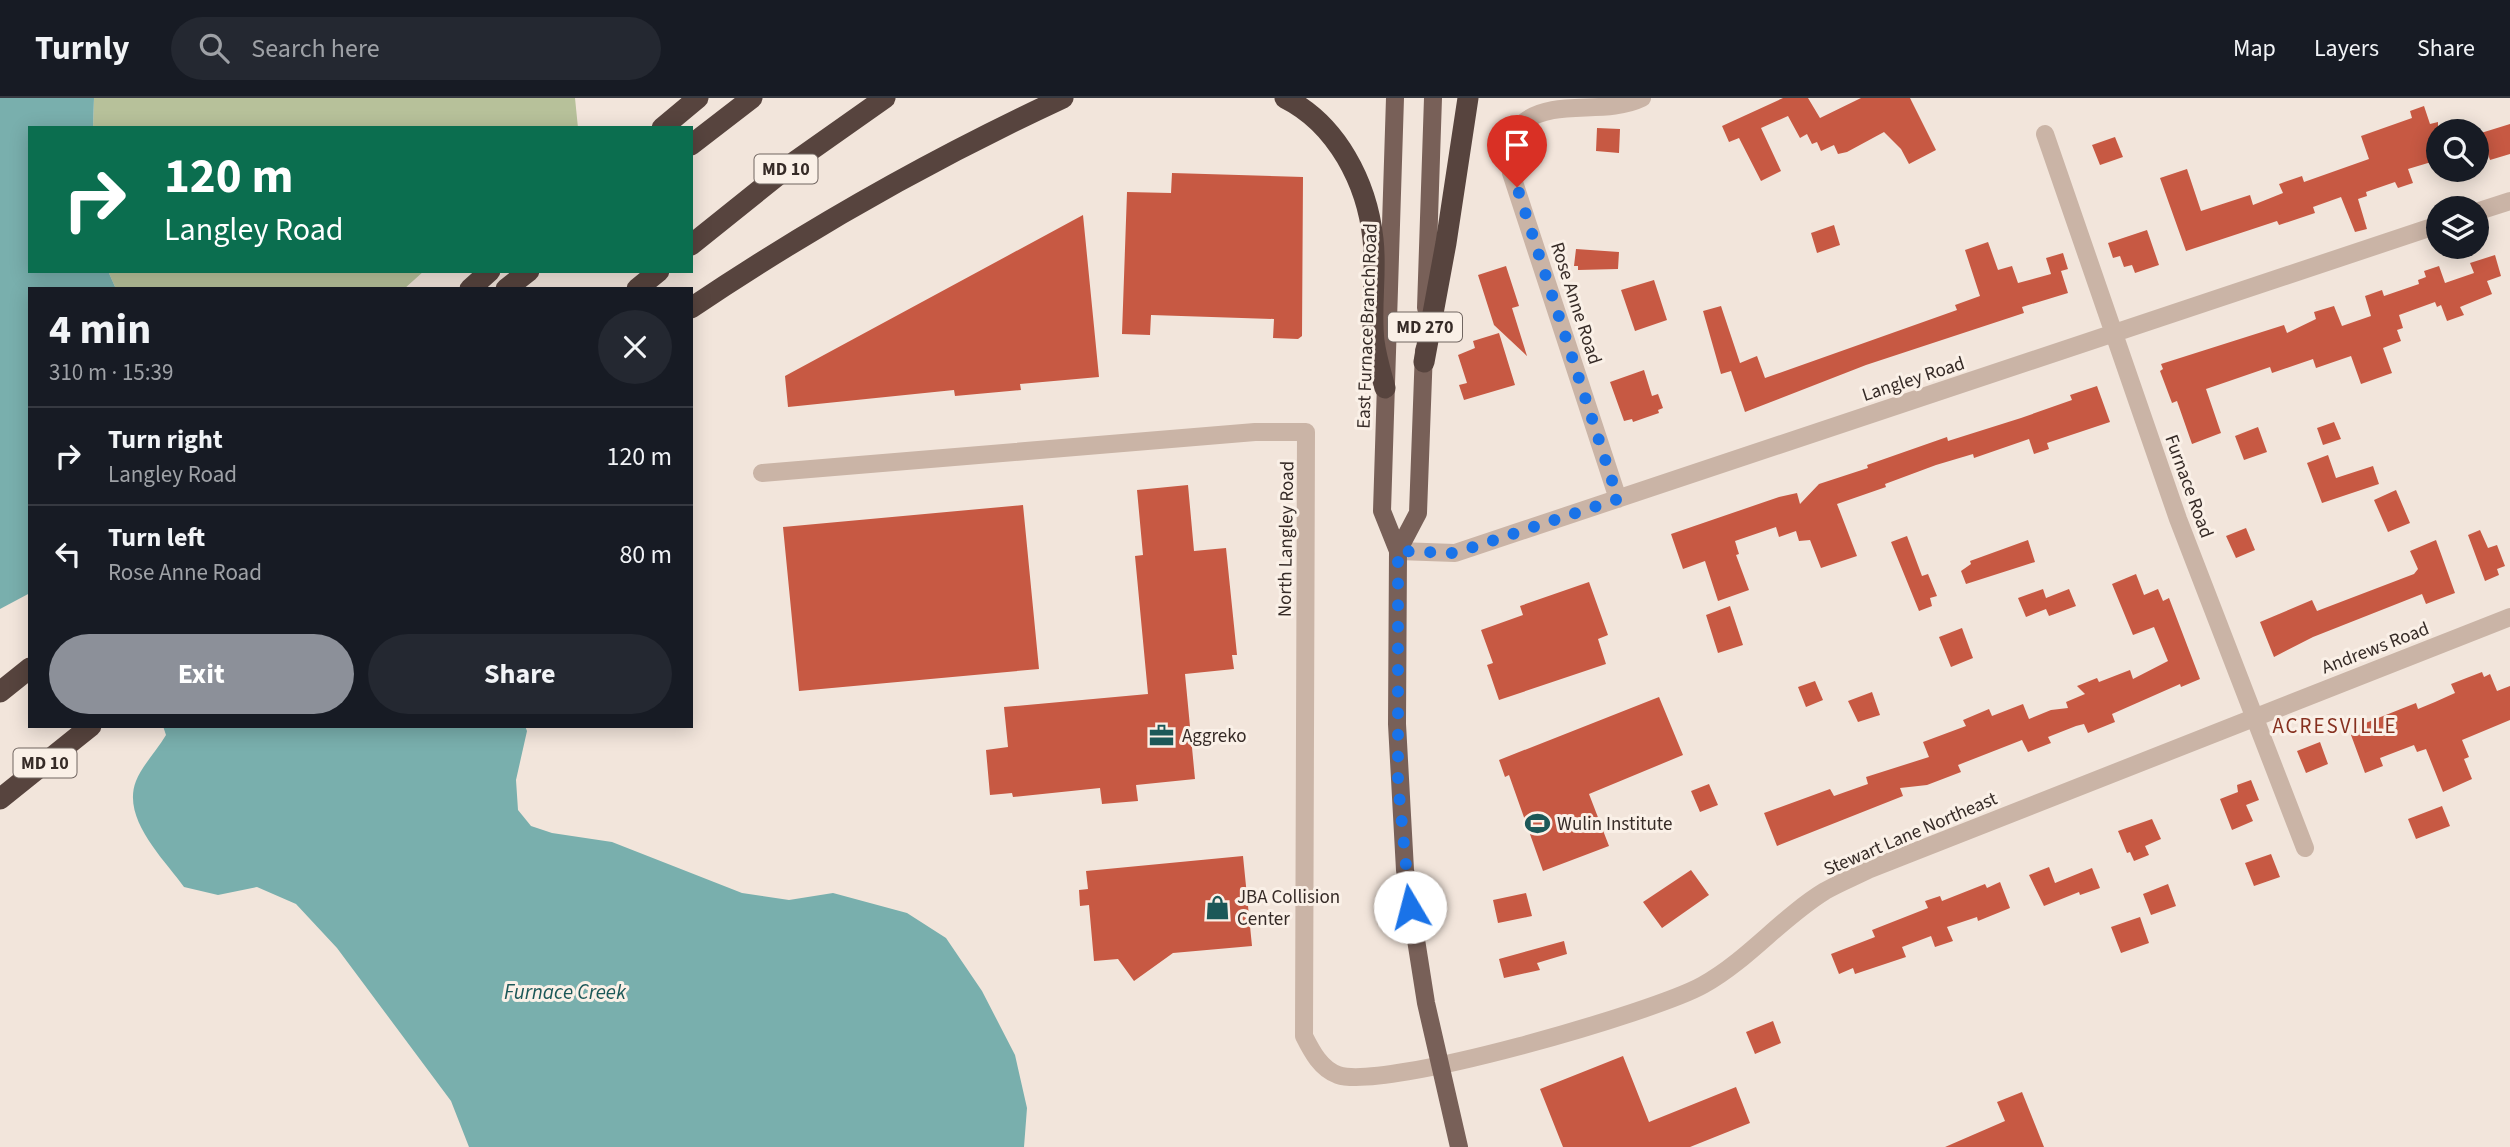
<!DOCTYPE html>
<html lang="en">
<head>
<meta charset="utf-8">
<style>
  body { margin:0; font-family:"Source Sans 3",sans-serif; background:#242831; color:#f1f3f6; height:100vh; display:flex; flex-direction:column; font-size:26px; white-space:nowrap }
  * { box-sizing:border-box; margin:0 }
  p { font-size:23px; color:#9ea1a6 }
  .icon { flex:none; width:38px; height:38px; fill:none; stroke:currentColor; stroke-width:2; stroke-linecap:round; stroke-linejoin:round }
  .map { position:relative; flex:1; overflow:hidden }
  .side { position:absolute; left:28px; top:189px; width:665px; height:441px; display:flex; flex-direction:column; background:#171b24; border-radius:0px; box-shadow:0 4px 18px #0003 }
  .side>* { flex:none }
  .top-card { position:absolute; left:28px; top:28px; width:665px; height:147px; border-radius:0px; box-shadow:0 4px 18px #0003; background:#0b6e4f; color:#fff; overflow:hidden }
  .controls { position:absolute; left:2426px; top:21px; display:grid; gap:14px }
  .controls a { display:grid; place-items:center; width:63px; height:63px; border-radius:50%; background:#171b24; box-shadow:0 4px 18px #0003; font-size:35px }
  .pin { position:absolute; display:grid; place-items:center; width:60px; height:60px; color:#fff; margin:-72px -30px; border-radius:50% 50% 50% 0; rotate:-45deg; box-shadow:0 0 7px #0007 }
  .pin .icon { rotate:45deg }
  .me { position:absolute; width:77px; margin:-38px; rotate:352deg; stroke-linejoin:round; filter:drop-shadow(0 0 5px #0008) }
  .turn { display:flex; align-items:center; gap:24px; height:147px; padding:0 21px; font-size:32px }
  .turn .icon { width:91px; height:91px; stroke-width:2.5 }
  .turn b { display:block; font-size:49px; line-height:60px }
  .round { display:grid; place-items:center; flex:none; width:74px; height:74px; border-radius:37px; background:#242831 }
  .overview { display:flex; align-items:center; justify-content:space-between; height:119px; padding:0 21px }
  h1 { font-size:42px; font-weight:700; line-height:52px }
  .action { display:flex; gap:14px; margin-top:auto; padding:14px 21px }
  .action a { flex:1; height:80px; border-radius:42px; background:#8c9099; color:#fff; font-size:28px; font-weight:700; line-height:80px; text-align:center }
  .action a+a { background:#242831; color:#f1f3f6 }
  ul { padding:0; list-style:none }
  li { display:flex; align-items:center; gap:21px; height:98px; padding:0 21px; border-top:2px solid #363941 }
  li div { flex:1 }
  li b { display:block; font-size:26px }
  li em { font-style:normal }
  header { display:flex; align-items:center; gap:42px; box-sizing:border-box; height:98px; padding:0 35px; background:#171b24; border-bottom:2px solid #363941 }
  header strong { font-size:33px }
  nav { display:flex; gap:38px; margin-inline-start:auto; font-size:24px }
  .search { width:490px; height:63px; background:#242831; display:flex; align-items:center; gap:18px; box-sizing:border-box; padding:0 24px; border-radius:38px; color:#9ea1a6; font-size:26px }
  .map>svg:first-child { display:block }
</style>
</head>
<body>
<header>
<strong>Turnly</strong>
<div class="search"><svg class="icon" aria-label="search" viewBox="0 0 24 24"><circle cx="10" cy="10" r="6"/><path d="M15 15l6 6"/></svg>Search here</div>
<nav><a>Map</a><a>Layers</a><a>Share</a></nav>
</header>
<div class="map">
<svg width="2510" height="1049" viewBox="0 0 2510 1049">
  <rect width="100%" height="100%" fill="#f2e5db"/>
  <!-- green -->
  <path fill="#b7c19a" d="M94 0H575L578 30H93Z
    M108 173H424L404 191H116Z"/>
  <!-- water -->
  <path fill="#79afad" d="M0 0H94L93 30H30V173H108L116 191H30V495L0 511Z
    M163 628H525L527 633 516 682 518 712 531 728 552 735 612 744 742 795 789 802 833 795 907 815 946 840 982 893 1015 957 1027 1010 1024 1049H469L451 1003 337 850 296 806 257 789 218 797 184 789C165 762 121 721 136 683 142 668 157 652 166 637Z"/>
  <!-- building -->
  <path fill="#c75943" d="M1783 0H1808L1820 20 1861 0H1910L1936 52 1909 66 1901 51 1884 34 1847 54 1838 56 1834 47 1821 53 1817 44 1812 46 1807 36 1800 40 1788 18 1761 30 1781 73 1761 83 1739 40 1729 44 1722 28Z
    M2424 8 2430 26 2438 24V62L2408 71 2413 85 2398 90 2395 84 2366 94 2367 98 2358 101 2367 131 2355 134 2341 99 2313 109 2315 115 2279 127 2277 123 2186 153 2160 80 2187 71 2201 113 2250 97 2253 107 2283 95 2279 86 2302 78 2304 84 2369 61 2361 38 2412 20 2410 13Z
    M2510 26V56L2490 62 2481 35Z
    M1597 30 1620 31 1619 55 1596 53Z
    M2115 39 2123 59 2100 67 2092 47Z
    M1172 75 1303 79 1302 238 1298 241 1273 240 1274 221 1151 217 1150 237 1122 236 1127 94 1171 95Z
    M1083 117 1099 279 1020 286 1021 292 955 298 954 292 788 309 785 278Z
    M1834 127 1840 147 1817 155 1811 135Z
    M2147 132 2159 167 2135 175 2132 167 2124 169 2120 158 2113 160 2108 145Z
    M1988 144 1998 172 2012 168 2018 185 2051 176 2046 160 2063 155 2068 171 2061 173 2068 195 2022 209 2024 215 1866 267 1745 314 1731 273 1721 276 1703 213 1721 208 1740 265 1757 258 1765 280 1957 212 1955 207 1980 198 1965 152Z
    M1576 151 1619 154 1618 171 1578 172V168H1574Z
    M2495 157 2501 178 2487 183 2492 196 2460 209 2464 217 2447 223 2441 207 2437 209 2435 204 2399 217 2403 230 2397 232 2401 243 2383 250 2392 275 2361 286 2351 258 2316 270 2313 261 2272 275 2270 269 2206 291 2221 335 2192 346 2177 303 2172 305 2160 273 2163 271 2161 266 2284 227 2287 235 2316 221 2314 214 2334 208 2342 228 2371 218 2365 198 2382 192 2384 198 2419 186 2418 182 2426 179 2424 173 2439 168 2445 185 2474 175 2470 165Z
    M1506 168 1519 208 1512 210 1527 258 1494 227 1478 177Z
    M1654 182 1667 222 1635 233 1621 192Z
    M1499 235 1515 287 1464 302 1459 287 1467 285 1458 257 1475 250 1473 243Z
    M1644 272 1652 298 1658 296 1663 310 1658 312 1659 315 1633 324 1632 321 1624 323 1610 284Z
    M2097 288 2110 324 2047 345 2049 351 2034 356 2029 341 1974 360 1973 356 1936 367 1885 386 1886 389 1837 406 1857 458 1821 470 1810 442 1799 443 1796 433 1779 439 1776 429 1735 443 1739 456 1736 457 1749 492 1718 503 1705 463 1683 471 1671 436 1779 399 1797 395 1800 406 1819 386 1868 370 1867 367 1947 339 1948 343 2021 320 2072 302 2070 297Z
    M2334 324 2341 341 2323 347 2317 330Z
    M2258 329 2267 354 2244 362 2235 338Z
    M2328 357 2336 380 2373 368 2379 386 2322 405 2307 365Z
    M1188 387 1194 453 1226 450 1237 557H1232L1234 571 1185 576 1195 681 1136 687 1138 703 1102 706 1100 690 1013 699 1012 695 990 697 986 652 1008 649 1004 609 1148 596 1135 458 1143 457 1137 392Z
    M2396 392 2410 425 2388 434 2374 402Z
    M1023 407 1039 571 799 593 783 429Z
    M2246 430 2255 452 2236 460 2226 438Z
    M2480 432 2488 450 2497 447 2505 468 2497 471 2499 477 2485 483 2468 437Z
    M1907 438 1922 478 1928 476 1937 498 1930 500 1932 508 1919 513 1891 444Z
    M2028 442 2035 464 1966 486 1961 473 1971 466 1970 463Z
    M2436 442 2455 495 2426 506 2422 496 2313 539 2274 559 2260 524 2312 502 2317 513 2414 476 2418 471 2410 453Z
    M2136 476 2144 497 2158 491 2163 503 2169 500 2200 581 2181 589 2180 586 2112 616 2115 624 2088 635 2084 626 2076 628 2048 639 2051 645 2028 654 2022 642 1958 667 1961 674 1927 687 1900 690 1903 698 1777 748 1764 715 1830 691 1834 698 1868 686 1866 679 1929 659 1923 644 1966 628 1963 622 1989 611 1992 618 2023 606 2029 621 2051 612 2068 610 2066 604 2085 596 2077 588 2097 580 2099 584 2130 572 2133 581 2168 563 2154 529 2133 537 2112 486Z
    M1589 484 1608 537 1598 541 1606 566 1499 602 1487 567 1493 565 1481 532 1523 517 1520 508Z
    M2043 491 2046 500 2069 491 2076 508 2049 518 2046 511 2026 519 2018 500Z
    M1730 508 1743 547 1718 555 1706 517Z
    M1962 530 1973 560 1951 569 1939 539Z
    M2482 574 2484 579 2490 576 2497 593 2510 588V622L2462 642 2469 659 2464 661 2472 681 2443 694 2426 651 2417 654 2414 647 2380 660 2383 668 2365 675 2351 637 2360 633 2358 628 2416 605 2418 611 2435 604 2455 595 2451 586Z
    M1815 583 1823 602 1806 609 1798 589Z
    M1872 594 1880 617 1858 624 1848 603Z
    M1659 599 1683 657 1589 696 1609 748 1543 773 1509 677 1505 679 1499 662Z
    M2320 644 2328 666 2306 675 2297 653Z
    M2251 682 2259 702 2246 707 2253 723 2232 732 2220 701 2238 694 2237 687Z
    M1709 686 1718 707 1700 714 1691 693Z
    M2442 708 2450 728 2416 741 2408 721Z
    M2152 721 2161 741 2145 748 2149 757 2134 763 2130 754 2127 755 2118 733Z
    M2271 756 2280 779 2254 788 2245 765Z
    M1243 758 1252 848 1173 855 1134 883 1118 861 1094 863 1089 807 1080 808 1079 792 1088 791 1086 773Z
    M2049 769 2055 785 2092 770 2100 790 2080 797 2079 794 2044 808 2029 777Z
    M1691 772 1709 797 1662 830 1643 804Z
    M2000 784 2010 810 1978 823 1977 819 1947 829 1953 843 1935 849 1931 838 1902 849 1906 859 1855 876 1853 870 1839 876 1831 856 1875 839 1872 832 1928 810 1925 803 1940 798 1942 803 1985 786 1987 790Z
    M2168 786 2176 808 2151 817 2143 796Z
    M1526 795 1532 818 1498 825 1493 802Z
    M2140 819 2149 845 2121 855 2111 829Z
    M1564 843 1567 856 1537 865 1540 872 1504 880 1499 861Z
    M1773 923 1781 945 1755 956 1746 934Z
    M1623 958 1649 1024 1736 989 1750 1025 1690 1049H1563L1540 991Z
    M2022 994 2044 1049H1945L2005 1023 1997 1004Z"/>
  <g fill="none" stroke-linecap="round" stroke-linejoin="round">
    <!-- minor -->
    <path stroke="#cab4a6" stroke-width="18" d="M2045 36 2178 421 2305 750
      M2476 114 2510 103
      M762 375 1255 334H1306L1304 938C1312 954 1321 971 1338 977 1384 993 1655 914 1703 887 1748 862 1781 820 1825 793 1839 785 1854 779 1868 772L2510 519
      M1618 401 1511 75C1509 56 1510 39 1524 24 1555 0 1605 18 1642 0
      M1398 453 1455 455 2438 127"/>
    <!-- major -->
    <path stroke="#786058" stroke-width="18" d="M1395 0 1382 413 1398 453 1397 626 1405 772 1426 905 1459 1049
      M1426 210 1433 0
      M1398 453 1418 415 1424 252"/>
    <!-- highway -->
    <path stroke="#57443e" stroke-width="21" d="M1285 0C1337 26 1367 85 1373 141 1377 174 1370 210 1374 243 1376 259 1381 275 1385 290
      M662 30 698 0
      M691 47 752 0
      M691 147 797 62 885 0
      M470 191 490 173
      M506 191 529 173
      M637 191 659 173
      M691 210C810 130 934 60 1063 0
      M1424 264 1446 145 1468 0
      M0 594 30 570
      M0 701 91 628"/>
  </g>
  <g fill="none" stroke-linecap="round" stroke-linejoin="round">
    <!-- route -->
    <path stroke="#1a73e8" stroke-width="12" stroke-dasharray="0 21.6" d="M1410 809 1398 685V453L1455 455 1618 401 1517 89"/>
  </g>
  <!-- icons -->
  <defs>
    <symbol id="office-bare" viewBox="-9 -9 18 18"><path d="M-6-3h4V-5.5h4V-3h4V5H-6ZM-1-4.5V-3h2v-1.5ZM-6 0V1H6V0Z" fill="#1c5858" stroke="#faf0e7" stroke-width="2.5" paint-order="stroke"/></symbol>
    <symbol id="stadium-bare" viewBox="-9 -9 18 18"><path d="M0-5a6.5 5 0 1 0 0 10a6.5 5 0 1 0 0-10ZM-3.5-1.8h7v3.6h-7Z" fill="#1c5858" stroke="#faf0e7" stroke-width="2.5" paint-order="stroke"/></symbol>
    <symbol id="shop-bare" viewBox="-9 -9 18 18"><path d="M-5-2.5h2.3a2.7 3.5 0 0 1 5.4 0H5L5.5 6h-11ZM-1.5-2.5h3a1.5 2.3 0 0 0-3 0Z" fill="#1c5858" stroke="#faf0e7" stroke-width="2.5" paint-order="stroke"/></symbol>
  </defs>
  <g fill-rule="evenodd">
    <use href="#office-bare" x="1144" y="620" width="35" height="35"/>
    <use href="#stadium-bare" x="1520" y="708" width="35" height="35"/>
    <use href="#shop-bare" x="1200" y="792" width="35" height="35"/>
  </g>
  <g text-anchor="middle" stroke-width="6" stroke-linejoin="round" paint-order="stroke">
    <!-- shield labels -->
    <g fill="#faf0e7" stroke="#716661" stroke-width="2">
      <rect x="754.5" y="56.5" width="63" height="29" rx="5"/>
      <rect x="1388" y="214.5" width="74" height="29" rx="5"/>
      <rect x="13.5" y="650.5" width="63" height="29" rx="5"/>
    </g>
    <g font-size="18" font-weight="bold" fill="#362b27">
      <text x="786" y="77">MD 10</text>
      <text x="1425" y="235">MD 270</text>
      <text x="45" y="671">MD 10</text>
    </g>
    <!-- street labels -->
    <g font-size="19" fill="#362b27" stroke="#faf0e7">
      <text transform="translate(1577 205) rotate(72)" y="7">Rose Anne Road</text>
      <text transform="translate(1366 228) rotate(-88)" y="7">East Furnace Branch Road</text>
      <text transform="translate(1913 280) rotate(-18)" y="7">Langley Road</text>
      <text transform="translate(2190 388) rotate(70)" y="7">Furnace Road</text>
      <text transform="translate(1285 441) rotate(-89)" y="7">North Langley Road</text>
      <text transform="translate(2375 549) rotate(-21)" y="7">Andrews Road</text>
      <text transform="translate(1910 735) rotate(-23)" y="7">Stewart Lane Northeast</text>
    </g>
    <!-- poi labels -->
    <g font-size="19" fill="#362b27" stroke="#faf0e7" text-anchor="start">
      <text x="1182" y="644">Aggreko</text>
      <text x="1557" y="732">Wulin Institute</text>
      <text x="1237" y="805">JBA Collision<tspan x="1237" dy="22">Center</tspan></text>
    </g>
    <!-- neighbourhood labels -->
    <g font-size="21" letter-spacing="2" fill="#86301f" stroke="#faf0e7">
      <text x="2335" y="635">ACRESVILLE</text>
    </g>
    <!-- water labels -->
    <g font-size="21" font-style="italic" fill="#1c5858" stroke="#faf0e7">
      <text x="565" y="901">Furnace Creek</text>
    </g>
  </g>
</svg>
<div class="controls">
<a><svg class="icon" aria-label="search" viewBox="0 0 24 24"><circle cx="10" cy="10" r="6"/><path d="M15 15l6 6"/></svg></a>
<a><svg class="icon" aria-label="layers" viewBox="0 0 24 24"><path d="M12 4l9 5-9 5-9-5zM3 14l9 5 9-5"/></svg></a>
</div>
<div class="pin" style="left:1517px;top:89px;background:#d93025"><svg class="icon" aria-label="arrive" viewBox="0 0 24 24"><path d="M6 21V4h12l-3 4 3 4H6"/></svg></div>
<svg class="me" style="left:1410px;top:809px" viewBox="-20 -20 40 40"><circle r="19" fill="#fff"/><path d="M0-13L10 11 0 6-10 11z" fill="#1a73e8"/></svg>
<div class="top-card">
<div class="turn"><svg class="icon" aria-label="right" viewBox="0 0 24 24"><path d="M7 20v-9h11M14 6l5 5-5 5"/></svg><div><b>120 m</b>Langley Road</div></div>
</div>
<section class="side">
<div class="overview"><div><h1>4 min</h1><p>310 m · 15:39</p></div><a class="round"><svg class="icon" aria-label="close" viewBox="0 0 24 24"><path d="M6 6l12 12M18 6L6 18"/></svg></a></div>
<ul>
<li><svg class="icon" aria-label="right" viewBox="0 0 24 24"><path d="M7 20v-9h11M14 6l5 5-5 5"/></svg><div><b>Turn right</b><p>Langley Road</p></div><em>120 m</em></li>
<li><svg class="icon" aria-label="left" viewBox="0 0 24 24"><path d="M17 20v-9H6M10 6l-5 5 5 5"/></svg><div><b>Turn left</b><p>Rose Anne Road</p></div><em>80 m</em></li>
</ul>
<div class="action"><a>Exit</a><a>Share</a></div>
</section>
</div>
</body>
</html>
